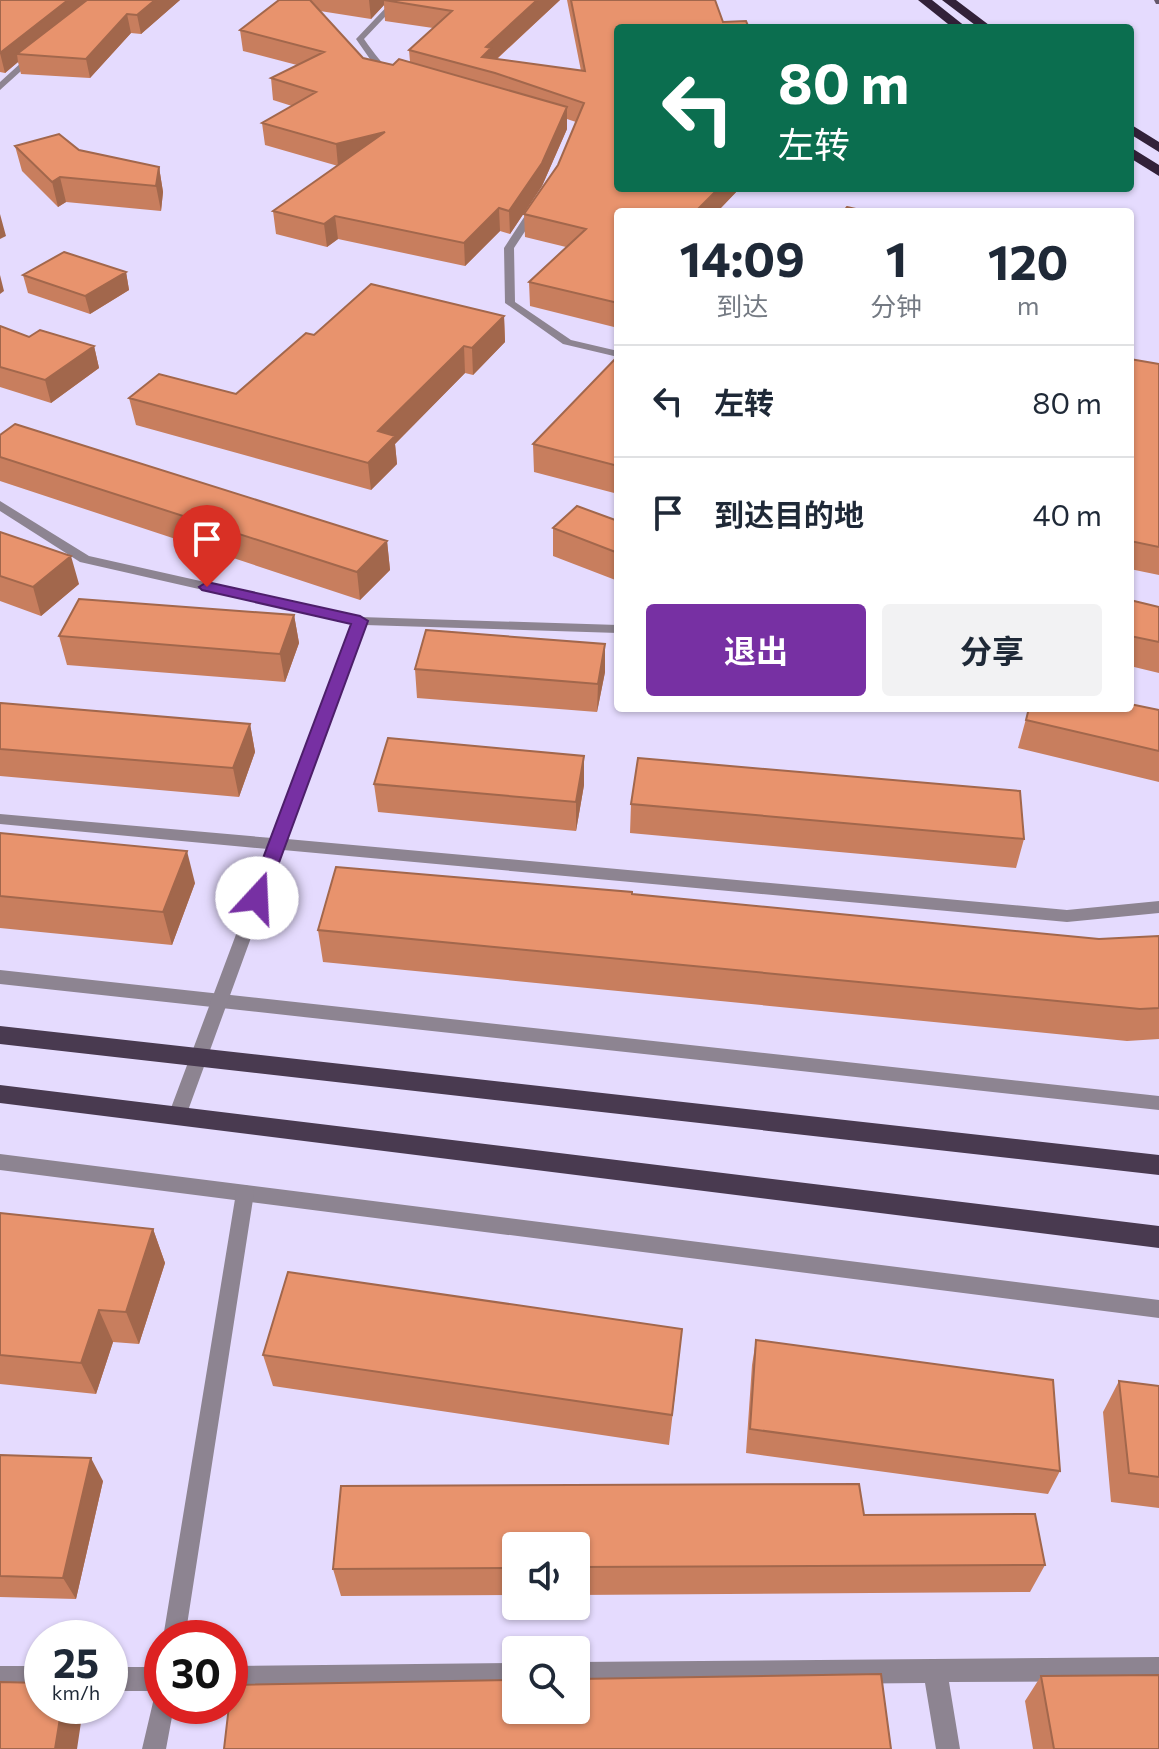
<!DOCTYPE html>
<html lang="zh">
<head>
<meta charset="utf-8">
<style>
  body { margin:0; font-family:Commissioner,"Noto Sans SC",sans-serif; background:#f2f2f3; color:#1f2937; height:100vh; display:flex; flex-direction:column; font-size:30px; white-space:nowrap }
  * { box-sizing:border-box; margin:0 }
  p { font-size:26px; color:#747a83 }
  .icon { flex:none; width:44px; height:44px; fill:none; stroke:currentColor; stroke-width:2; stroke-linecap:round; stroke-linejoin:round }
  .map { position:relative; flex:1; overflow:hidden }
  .details { position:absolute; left:614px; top:208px; width:520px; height:504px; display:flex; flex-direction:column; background:#fff; border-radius:8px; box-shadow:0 2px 6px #0004 }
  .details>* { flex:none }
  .guide { position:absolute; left:614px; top:24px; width:520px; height:168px; border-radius:8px; box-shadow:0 2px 6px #0004; background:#0b6e4f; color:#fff; overflow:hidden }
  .tools { position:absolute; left:502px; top:1532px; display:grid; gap:16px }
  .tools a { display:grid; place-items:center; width:88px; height:88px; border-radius:8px; background:#fff; box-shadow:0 2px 6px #0004; font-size:40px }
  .speed { position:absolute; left:24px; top:1620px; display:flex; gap:16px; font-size:40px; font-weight:700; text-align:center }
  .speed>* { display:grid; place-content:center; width:104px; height:104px; border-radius:50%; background:#fff; box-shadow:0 2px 6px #0004; line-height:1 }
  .speed small { font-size:20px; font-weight:400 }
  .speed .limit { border:12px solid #d22; background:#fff; color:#111 }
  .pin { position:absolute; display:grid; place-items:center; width:68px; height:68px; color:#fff; margin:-82px -34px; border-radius:50% 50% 50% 0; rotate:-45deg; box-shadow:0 0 8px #0007 }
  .pin .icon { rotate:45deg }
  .me { position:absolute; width:88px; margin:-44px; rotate:20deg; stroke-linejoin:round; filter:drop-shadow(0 0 6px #0008) }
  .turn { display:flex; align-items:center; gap:28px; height:168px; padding:0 32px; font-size:36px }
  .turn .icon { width:104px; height:104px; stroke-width:2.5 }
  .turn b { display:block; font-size:56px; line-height:68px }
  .eta { display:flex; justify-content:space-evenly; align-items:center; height:136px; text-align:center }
  .eta b { font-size:48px; font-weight:700; line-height:56px }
  .action { display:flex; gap:16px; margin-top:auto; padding:16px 32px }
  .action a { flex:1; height:92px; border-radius:8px; background:#7730a3; color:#fff; font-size:32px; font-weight:700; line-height:92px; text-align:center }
  .action a+a { background:#f2f2f3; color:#1f2937 }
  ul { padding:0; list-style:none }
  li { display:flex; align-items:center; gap:24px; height:112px; padding:0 32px; border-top:2px solid #e0e1e3 }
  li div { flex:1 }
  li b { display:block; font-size:30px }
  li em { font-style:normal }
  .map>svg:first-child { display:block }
</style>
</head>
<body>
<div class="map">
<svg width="1159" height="1749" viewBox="0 0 1159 1749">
  <rect width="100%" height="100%" fill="#e5dbfe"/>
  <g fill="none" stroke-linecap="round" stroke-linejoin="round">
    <!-- service -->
    <path fill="#8d8491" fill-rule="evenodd" d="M0 970 1159 1096V1110L0 984Z
      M0 1154 1159 1300V1318L0 1170Z
      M1159 1657V1681L949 1682 960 1749H936L925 1683 576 1686V1662Z
      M516 1663V1687L230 1690V1666Z
      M0 1666H42V1690H0Z
      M110 1667H162V1691H110Z
      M162 1694V1706H174L166 1749H142L154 1698Z"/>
    <!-- minor -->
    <path fill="#8d8491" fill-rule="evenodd" d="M393 0H401L364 39C374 53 382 65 395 73L391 76 379 72 356 39Z
      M34 51 41 53 0 90V82Z
      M536 204 541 207 514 248 515 302 571 340 618 351V357L563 344 505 303 504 248 532 205Z
      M0 501 89 556 360 617 618 625V633L365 625 287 839 1067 910 1159 901V913L1067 922 283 850 186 1116 183 1121 177 1124 171 1121 168 1116 268 849 0 824V814L272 838 352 624 80 562 0 511Z
      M245 1185 252 1187 254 1193 185 1638H163L236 1193 238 1187Z"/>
    <!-- secondary -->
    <path fill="#65586b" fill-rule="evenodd" d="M1154 0H1159V4H1156Z"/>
    <!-- primary -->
    <path fill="#493a50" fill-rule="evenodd" d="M0 1026 1159 1155V1175L0 1044Z
      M0 1085 1159 1226V1248L0 1103Z"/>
    <!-- motorway -->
    <path fill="#322139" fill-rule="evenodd" d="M918 0H932L966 27 953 28Z
      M942 0H956L993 28H979Z
      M1130 124 1159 142V152L1130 134Z
      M1130 147 1159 165V176L1130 158Z"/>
  </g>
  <!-- wall -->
  <path fill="#c87e5e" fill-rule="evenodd" d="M0 0H180L141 34 131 33 90 78 21 74 18 62 5 73 0 72Z
    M279 0H560L497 59 581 71 567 0H715L740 188 717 212H618V328L530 306 529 282 566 247 525 237 524 214 558 165 576 122 567 119V129L542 186 510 234 500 231 465 266 338 239 327 247 276 234 273 211 338 166 265 145 262 123 292 106 273 100 271 78 297 65 243 51 240 30ZM384 5 385 21 433 28 409 50 410 62 393 65 363 58 320 11 371 19Z
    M15 146 79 150 159 167 163 192 161 211 66 202 58 207 22 171Z
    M126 272 129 290 90 314 28 293 23 275Z
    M504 316 505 342 473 375 465 373 395 444 397 464 371 490 136 425 129 398 236 394 314 335Z
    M0 326 29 337 94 346 99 368 51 403 0 387Z
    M618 357V494L534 472 533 444Z
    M1130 359 1159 364V575L1130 569Z
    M0 435 387 541 390 570 360 600 0 481Z
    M618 521V581L553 556V528Z
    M0 532 79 584 41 616 0 601Z
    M1130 600 1159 607V673L1130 666Z
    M294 615 299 643 285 682 67 665 59 636Z
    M605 644V672L597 712 417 698 415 669Z
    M0 703 250 724 255 752 239 797 0 776Z
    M920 708H935L934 711Z
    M1029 708 1159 710V782L1018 748Z
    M374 784 584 785 576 831 378 812Z
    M631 804 1024 839 1016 868 630 833Z
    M0 833 195 883 172 945 0 928Z
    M632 894 1099 939 1159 936V1039L1127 1041 323 962 318 930Z
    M0 1213 153 1229 165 1263 139 1344 113 1342 96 1394 0 1384Z
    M756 1340 1060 1471 1048 1494 746 1453 752 1365Z
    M263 1355 679 1360 669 1445 273 1386Z
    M1119 1381 1159 1386V1508L1111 1502 1103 1412Z
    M0 1455 103 1481 76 1599 0 1597Z
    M859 1484 864 1515 1035 1514 1045 1565 1030 1592 576 1595V1546H516V1595L341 1596 333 1569 341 1486Z
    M1041 1676 1159 1749H1033L1025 1701Z"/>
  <!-- shaded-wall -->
  <path fill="#a2674c" d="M68 0H96L17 54 18 62 5 73 0 53Z
    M155 0H180L141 34 137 15Z
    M369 0H389H384V5L371 19Z
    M537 0H560L492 63 482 57 486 47Z
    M127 14 131 33 90 78 86 59Z
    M567 107V129L542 186 510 234 509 211Z
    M385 132 338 166 336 144Z
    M159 167 163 192 161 211 156 186Z
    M60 177 66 202 58 207 52 182Z
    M719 188H740L717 212H695Z
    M499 208 500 231 465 266 464 243Z
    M0 214 6 236 0 239Z
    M335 216 338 239 327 247 324 224Z
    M126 272 129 290 90 314 85 296Z
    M0 275 4 291 0 294Z
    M504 316 505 342 473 375 472 348Z
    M94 346 99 368 51 403 45 380Z
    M464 346 465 373 395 444 397 464 371 490 368 463 378 431Z
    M387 541 390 570 360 600 357 572Z
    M71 556 79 584 41 616 33 587Z
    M294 615 299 643 285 682 280 654Z
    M605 644V672L597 712 598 684Z
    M250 724 255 752 239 797 233 768Z
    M584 756V785L576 831V802Z
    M187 851 195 883 172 945 163 912Z
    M153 1229 165 1263 139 1344 126 1312Z
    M99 1310 113 1342 96 1394 81 1363Z
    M91 1458 103 1481 76 1599 63 1578Z
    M62 1706H81L83 1709 77 1749H55Z"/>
  <!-- building -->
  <path fill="#e8936d" stroke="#a2674c" stroke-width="2" d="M0 0H68L0 53Z
    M87 0H155L137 15 127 14 86 59 17 54Z
    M279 0H310L363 58 393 65 399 59 567 107 542 163 509 211 499 208 464 243 335 216 324 224 273 211 385 132 336 144 262 123 316 92 271 78 324 52 240 30Z
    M384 0H537L486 47 491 48 482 57 585 71 571 0H715L723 22 746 21 749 28H618V188H719L695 212H618V303L529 282 586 229 524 214 558 165 584 103 495 73 409 50 452 11Z
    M59 134 79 150 159 167 156 186 60 177 52 182 15 146Z
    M847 207 869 212H843Z
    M64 252 126 272 85 296 23 275Z
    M371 284 504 316 472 348 464 346 378 431 395 436 368 463 129 398 159 374 236 394 306 333 314 335Z
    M0 326 29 337 40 330 94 346 45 380 0 367Z
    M617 357H618V466L533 444Z
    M1130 359 1159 364V547L1130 541Z
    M15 424 387 541 357 572 0 457V435Z
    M577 506 618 521V553L553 528Z
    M0 532 71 556 33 587 0 576Z
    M79 599 294 615 280 654 59 636Z
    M1130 600 1159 607V642L1130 636Z
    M426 630 605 644 598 684 415 669Z
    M0 703H1L250 724 233 768 0 749Z
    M1130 704 1159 710V751L1026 720 1029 708H1130Z
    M388 738 584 756 576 802 374 784Z
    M638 758 1020 791 1024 839 631 804Z
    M0 833 187 851 163 912 0 896Z
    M336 867 632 892V894L1099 939 1159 936V1008L1140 1009 318 930Z
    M0 1213 153 1229 126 1312 99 1310 81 1363 0 1355Z
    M288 1272 682 1329 672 1415 263 1355Z
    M756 1340 1053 1380 1060 1471 750 1429Z
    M1119 1381 1159 1386V1477L1129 1473Z
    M0 1455 91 1458 63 1578 0 1576Z
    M859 1484 864 1515 1035 1514 1045 1565 576 1567V1546H516V1568L333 1569 341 1486Z
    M881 1674 891 1749H224L229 1706H230L231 1685 516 1680V1710H576V1679Z
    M1159 1675V1749H1054L1041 1676Z
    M0 1682 42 1683V1706H62L55 1749H0Z"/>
  <!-- route -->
  <path fill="#7730a3" stroke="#4d1f6a" stroke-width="2" d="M207 582 360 616 368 621 266 898 257 905 248 898 351 624 202 590 199 587Z"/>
</svg>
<div class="tools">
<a><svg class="icon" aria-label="sound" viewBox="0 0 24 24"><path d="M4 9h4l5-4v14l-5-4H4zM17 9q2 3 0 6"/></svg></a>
<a><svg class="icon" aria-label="search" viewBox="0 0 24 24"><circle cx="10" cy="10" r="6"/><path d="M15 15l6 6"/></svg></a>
</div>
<div class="speed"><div>25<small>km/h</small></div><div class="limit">30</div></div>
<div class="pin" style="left:207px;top:587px;background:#d93025"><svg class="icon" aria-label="arrive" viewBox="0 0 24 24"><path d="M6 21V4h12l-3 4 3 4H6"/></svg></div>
<svg class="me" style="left:257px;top:898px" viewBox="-20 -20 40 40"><circle r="19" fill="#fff"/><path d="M0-13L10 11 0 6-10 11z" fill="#7730a3"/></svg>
<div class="guide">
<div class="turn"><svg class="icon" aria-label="left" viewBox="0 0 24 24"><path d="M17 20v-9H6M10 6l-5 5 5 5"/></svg><div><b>80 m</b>左转</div></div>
</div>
<section class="details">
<div class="eta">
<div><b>14:09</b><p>到达</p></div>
<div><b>1</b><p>分钟</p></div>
<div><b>120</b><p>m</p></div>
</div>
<ul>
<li><svg class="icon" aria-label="left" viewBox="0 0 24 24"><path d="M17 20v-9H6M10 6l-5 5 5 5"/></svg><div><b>左转</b></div><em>80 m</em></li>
<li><svg class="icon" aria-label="arrive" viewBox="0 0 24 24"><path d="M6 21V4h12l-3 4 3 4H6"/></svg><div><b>到达目的地</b></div><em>40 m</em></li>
</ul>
<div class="action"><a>退出</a><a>分享</a></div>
</section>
</div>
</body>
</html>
